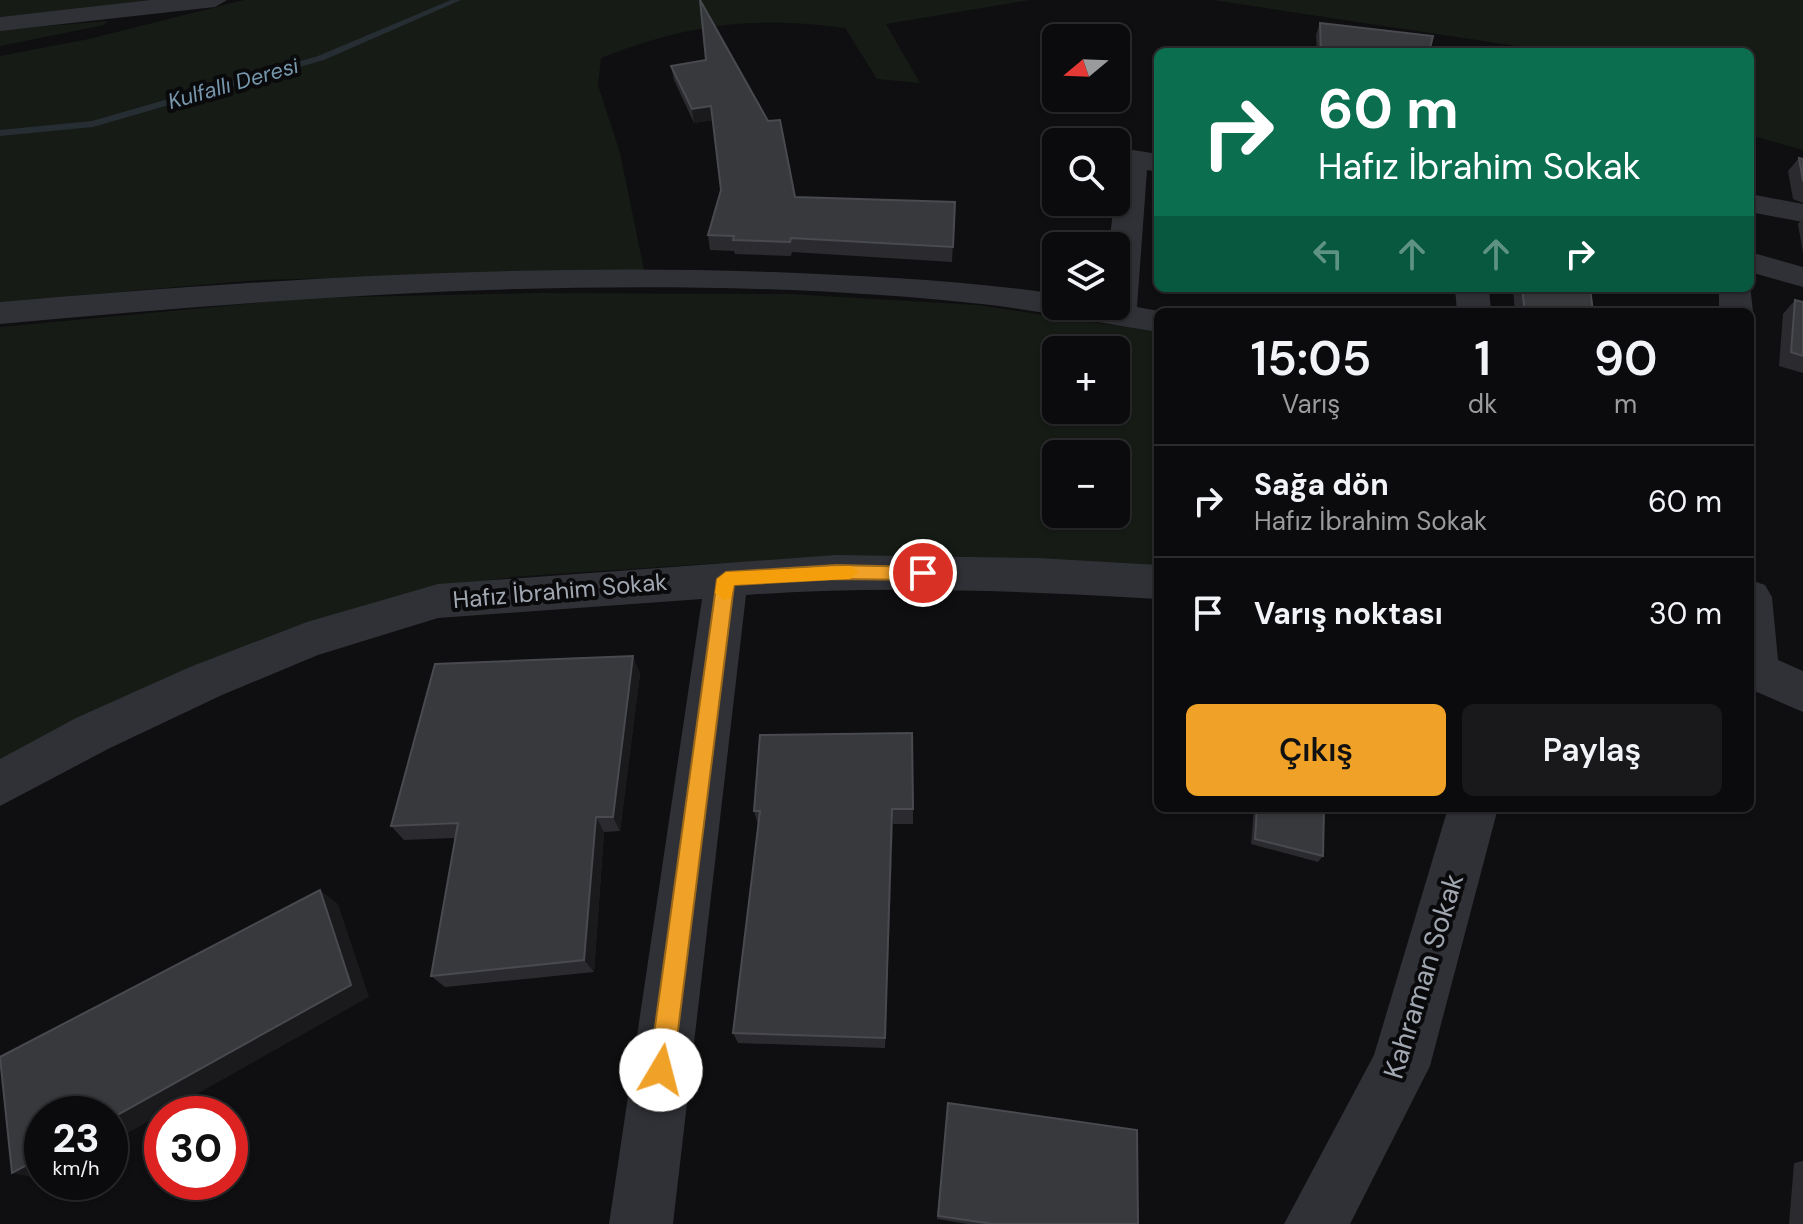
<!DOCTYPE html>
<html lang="tr">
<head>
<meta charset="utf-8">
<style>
  body { margin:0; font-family:"DM Sans",sans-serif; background:#19191b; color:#f1f3f6; height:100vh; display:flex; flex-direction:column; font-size:30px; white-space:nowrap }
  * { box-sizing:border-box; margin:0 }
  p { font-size:26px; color:#9a9b9d }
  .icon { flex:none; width:44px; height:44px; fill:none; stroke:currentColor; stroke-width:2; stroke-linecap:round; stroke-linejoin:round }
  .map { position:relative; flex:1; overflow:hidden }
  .sheet { position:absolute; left:1154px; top:308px; width:600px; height:504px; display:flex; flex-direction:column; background:#0b0b0d; border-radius:12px; box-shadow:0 2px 6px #0004,0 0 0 2px #2b2b2e }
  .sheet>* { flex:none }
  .guide { position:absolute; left:1154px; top:48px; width:600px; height:244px; border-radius:12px; box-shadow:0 2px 6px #0004,0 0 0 2px #2b2b2e; background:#0b6e4f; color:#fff; overflow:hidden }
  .needle { width:52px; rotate:251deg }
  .controls { position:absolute; left:1042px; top:24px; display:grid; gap:16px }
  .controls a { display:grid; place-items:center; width:88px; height:88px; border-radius:12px; background:#0b0b0d; box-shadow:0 2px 6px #0004,0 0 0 2px #2b2b2e; font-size:40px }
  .speed { position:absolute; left:24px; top:1096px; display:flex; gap:16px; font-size:40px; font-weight:700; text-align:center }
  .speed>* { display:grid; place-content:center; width:104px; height:104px; border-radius:50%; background:#0b0b0d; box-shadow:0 2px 6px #0004,0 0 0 2px #2b2b2e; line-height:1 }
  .speed small { font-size:20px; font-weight:400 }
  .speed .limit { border:12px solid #d22; background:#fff; color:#111 }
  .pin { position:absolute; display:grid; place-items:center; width:68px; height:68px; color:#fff; margin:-34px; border:4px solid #fff; border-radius:50%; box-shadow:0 2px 8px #0007 }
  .me { position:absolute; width:88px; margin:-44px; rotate:8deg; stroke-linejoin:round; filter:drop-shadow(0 0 6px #0008) }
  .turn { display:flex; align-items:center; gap:28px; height:168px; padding:0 32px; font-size:36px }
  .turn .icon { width:104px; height:104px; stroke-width:2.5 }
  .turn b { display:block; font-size:56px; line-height:68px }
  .lanes { display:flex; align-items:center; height:76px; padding:0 32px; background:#0003; justify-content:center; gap:40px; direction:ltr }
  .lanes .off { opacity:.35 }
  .eta { display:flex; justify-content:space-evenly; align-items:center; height:136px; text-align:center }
  .eta b { font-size:48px; font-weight:600; line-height:56px }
  .button { display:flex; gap:16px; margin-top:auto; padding:16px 32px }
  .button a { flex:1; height:92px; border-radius:12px; background:#f0a128; color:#111; font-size:32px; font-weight:600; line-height:92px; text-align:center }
  .button a+a { background:#19191b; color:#f1f3f6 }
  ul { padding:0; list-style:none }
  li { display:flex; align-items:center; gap:24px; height:112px; padding:0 32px; border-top:2px solid #2b2b2e }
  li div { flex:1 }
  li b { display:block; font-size:30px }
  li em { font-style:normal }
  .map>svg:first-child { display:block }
</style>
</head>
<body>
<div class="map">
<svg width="1803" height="1224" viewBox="0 0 1803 1224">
  <rect width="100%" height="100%" fill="#0f0f11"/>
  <!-- green -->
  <path fill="#161b16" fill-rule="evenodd" d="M0 0H167L0 17Z
    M244 0H1030L886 24 920 83 877 79 845 28C753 16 687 24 601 58L598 85 620 153 644 270 258 280 0 302V56L89 39Z
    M1213 0H1803V150L1750 135V52H1556Z
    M108 21 104 25 0 46V30Z
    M537 293 790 294 977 305 1158 332V569L924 558 705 564 511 577 424 589 0 769V327L308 298ZM1056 350H1116V410H1056ZM1056 454H1116V514H1056Z"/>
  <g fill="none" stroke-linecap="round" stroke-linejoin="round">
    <!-- stream -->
    <path fill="#262e34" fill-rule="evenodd" d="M451 0H461L324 60 93 127 0 136V130L92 121 318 56Z"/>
    <!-- minor -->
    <path fill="#303136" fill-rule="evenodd" d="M1133 150 1158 154V172L1147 170 1137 307 1164 312H1158V332C1102 323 1047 312 991 305 663 269 327 294 0 324V302C257 280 515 263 773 272 867 276 962 280 1056 294V306H1116V246H1109L1119 159 1123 153Z
      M1750 194 1803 204V222L1750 212Z
      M1750 252 1803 267V287L1750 272Z
      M1750 284 1753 312 1750 316V312H1719V288H1750Z
      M1455 288H1489L1491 312H1457Z
      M836 555 1038 558 1158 565V599C1020 591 883 585 746 595L673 1224H609L702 599 438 618 318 655 222 695 110 748 0 806V759L76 718 190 667 307 622 438 584Z
      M1750 580 1765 585 1772 597 1778 660 1803 671V712L1750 689Z
      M1448 808H1498L1430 1066 1350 1224H1284L1374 1055Z"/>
    <!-- tertiary -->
    <path fill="#303136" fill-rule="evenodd" d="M151 0H227L215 7 0 31V17Z"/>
  </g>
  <!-- wall -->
  <path fill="#2b2b2f" d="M1320 23 1429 52H1317L1316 35Z
    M671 66 795 197 955 202 952 262 792 252 791 256 735 254 734 251 710 250 708 235 721 190 713 120 694 123 674 80Z
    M1799 158 1803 159V203L1793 199 1788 171Z
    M1803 218V253L1798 224Z
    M1514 288H1590L1593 312H1515L1513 290Z
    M1795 300 1803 302V373L1779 366 1783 314Z
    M640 673 620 831 604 832 594 972 445 987 431 976 455 838 404 840 391 826Z
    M1254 808H1324L1323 856 1318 862 1251 844Z
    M913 809V824H893L885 1048 738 1043 733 1033 758 825 754 811Z
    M947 1110 1138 1224H967L937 1219Z
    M1803 1161V1224H1789L1794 1163Z"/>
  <!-- shaded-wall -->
  <path fill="#1a1a1d" d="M711 106 714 120 694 123 692 109Z
    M633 656 640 673 620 831 613 817Z
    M892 809 893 824 885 1048V1038Z
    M596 817 604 832 594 972 584 960Z
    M320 890 338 904 369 997 110 1143V1119Z
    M42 1157V1179L12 1173Z"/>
  <!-- building -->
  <path fill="#37393d" stroke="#484a4f" stroke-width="2" d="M700 0 768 121 780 120 795 197 955 202 953 247 791 238 790 242 733 240 734 236 708 235 721 190 711 106 692 109 671 66 706 60Z
    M1320 23 1433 36 1429 52H1321Z
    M1799 158 1803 159V181Z
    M1522 288H1590L1593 312H1525Z
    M1795 300 1803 302V356L1791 352Z
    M633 656 613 817H596L584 960 431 976 458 823 391 826 435 664Z
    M912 733 913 809H892L885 1038 733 1033 760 811H754L760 735Z
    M1257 808H1324L1323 856 1255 839Z
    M320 890 351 985 110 1119V1114H42V1157L12 1173 0 1057Z
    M948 1103 1137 1130 1138 1224H993L938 1216Z"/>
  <!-- route -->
  <path fill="#f0a128" stroke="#9c691a" stroke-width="2" d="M836 565 923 567 932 573 923 580 836 579 734 585 673 1070 670 1079 661 1083 652 1079 649 1070 717 579 726 572Z"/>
  <!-- slow -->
  <path fill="#f59e0b" d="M850 566 859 572 850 579 734 585 731 598 724 600 715 593 717 579 726 572Z"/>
  <g text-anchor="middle" stroke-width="8" stroke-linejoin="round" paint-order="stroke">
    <!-- far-water labels -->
    <g font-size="22" font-style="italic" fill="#7797ad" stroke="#0a0a0c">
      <text transform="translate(233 83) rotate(-16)" y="8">Kulfallı Deresi</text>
    </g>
    <!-- street labels -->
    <g font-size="24" fill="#a0a7b1" stroke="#0a0a0c">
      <text transform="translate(560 591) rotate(-5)" y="8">Hafız İbrahim Sokak</text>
    </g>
    <!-- near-street labels -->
    <g font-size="28" fill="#a0a7b1" stroke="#0a0a0c">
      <text transform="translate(1423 976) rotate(-73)" y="10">Kahraman Sokak</text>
    </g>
  </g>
</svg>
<div class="controls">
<a><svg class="needle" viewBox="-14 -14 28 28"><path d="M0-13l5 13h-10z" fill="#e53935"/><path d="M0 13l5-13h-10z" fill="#9a9b9d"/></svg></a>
<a><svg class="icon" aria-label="search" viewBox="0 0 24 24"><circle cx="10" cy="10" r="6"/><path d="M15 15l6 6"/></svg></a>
<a><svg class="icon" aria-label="layers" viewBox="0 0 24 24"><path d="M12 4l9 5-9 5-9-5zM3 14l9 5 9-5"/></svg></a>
<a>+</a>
<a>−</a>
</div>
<div class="speed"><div>23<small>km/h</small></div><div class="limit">30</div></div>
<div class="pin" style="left:923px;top:573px;background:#d93025"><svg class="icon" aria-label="arrive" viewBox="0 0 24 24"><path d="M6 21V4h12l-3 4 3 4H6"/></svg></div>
<svg class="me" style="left:661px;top:1070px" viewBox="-20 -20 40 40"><circle r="19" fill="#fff"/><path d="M0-13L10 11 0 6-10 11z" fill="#f0a128"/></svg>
<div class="guide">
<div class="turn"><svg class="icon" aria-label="right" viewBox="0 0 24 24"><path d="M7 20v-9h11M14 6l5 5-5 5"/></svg><div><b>60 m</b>Hafız İbrahim Sokak</div></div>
<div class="lanes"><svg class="icon off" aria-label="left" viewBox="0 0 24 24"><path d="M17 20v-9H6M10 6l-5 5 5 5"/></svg><svg class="icon off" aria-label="ahead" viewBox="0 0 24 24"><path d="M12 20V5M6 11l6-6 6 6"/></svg><svg class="icon off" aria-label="ahead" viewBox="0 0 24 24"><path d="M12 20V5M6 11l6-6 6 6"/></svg><svg class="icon" aria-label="right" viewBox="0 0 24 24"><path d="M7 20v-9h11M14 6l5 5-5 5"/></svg></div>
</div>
<section class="sheet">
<div class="eta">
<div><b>15:05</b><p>Varış</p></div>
<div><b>1</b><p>dk</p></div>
<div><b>90</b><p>m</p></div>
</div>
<ul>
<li><svg class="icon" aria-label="right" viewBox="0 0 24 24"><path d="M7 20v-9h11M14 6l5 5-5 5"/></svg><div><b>Sağa dön</b><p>Hafız İbrahim Sokak</p></div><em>60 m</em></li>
<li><svg class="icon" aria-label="arrive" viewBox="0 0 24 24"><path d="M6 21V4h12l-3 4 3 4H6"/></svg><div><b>Varış noktası</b></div><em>30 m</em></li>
</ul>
<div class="button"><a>Çıkış</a><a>Paylaş</a></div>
</section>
</div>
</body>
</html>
